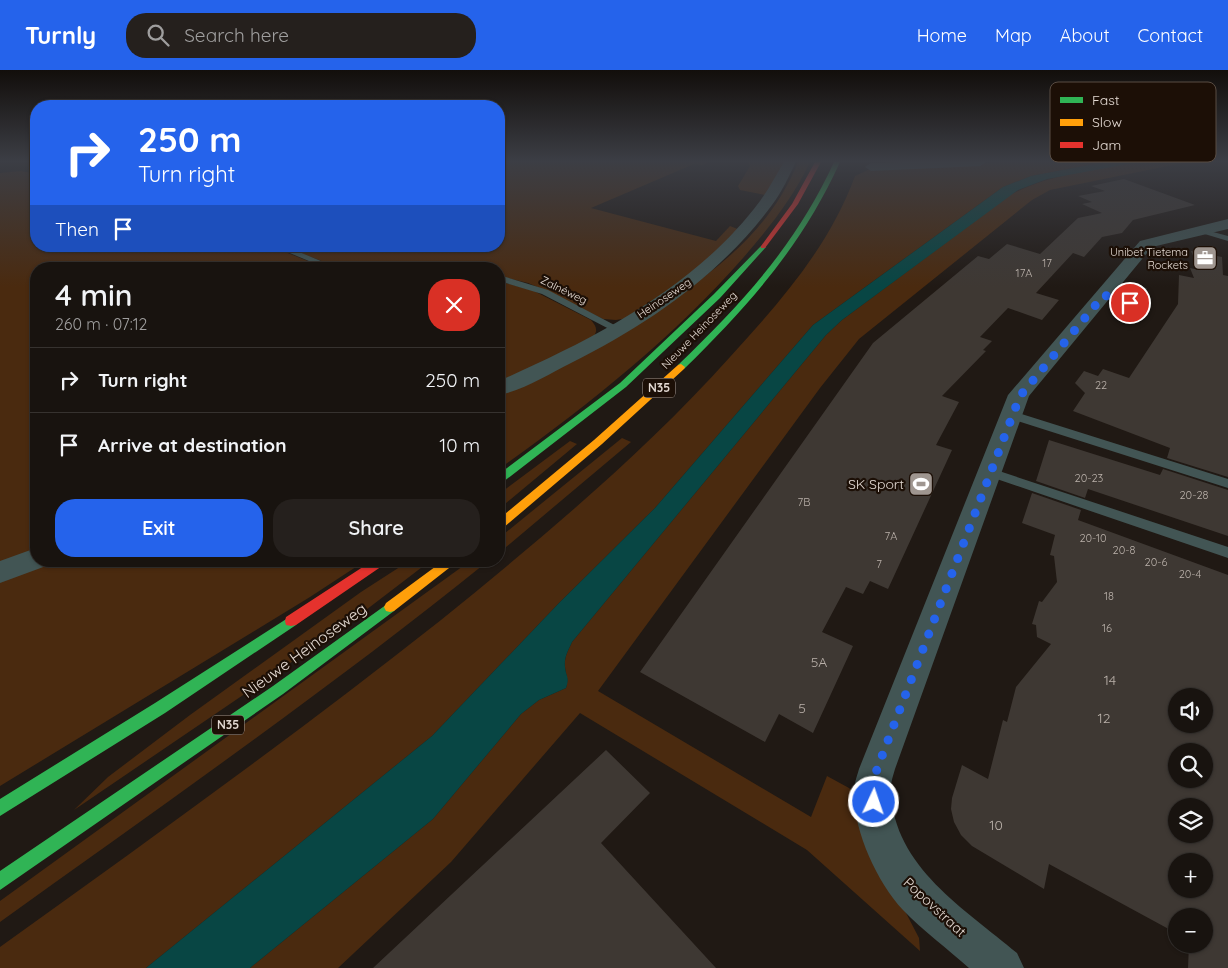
<!DOCTYPE html>
<html lang="en">
<head>
<meta charset="utf-8">
<style>
  body { margin:0; font-family:Quicksand,sans-serif; background:#25201d; color:#f1f3f6; height:100vh; display:flex; flex-direction:column; font-size:19px; white-space:nowrap }
  * { box-sizing:border-box; margin:0 }
  p { font-size:16px; color:#9f9e9e }
  .icon { flex:none; width:28px; height:28px; fill:none; stroke:currentColor; stroke-width:2; stroke-linecap:round; stroke-linejoin:round }
  .map { position:relative; flex:1; overflow:hidden }
  .details { position:absolute; left:30px; top:192px; width:475px; height:305px; display:flex; flex-direction:column; background:#18130f; border-radius:20px; box-shadow:0 1px 4px #0004,0 0 0 1px #36322f }
  .details>* { flex:none }
  .banner { position:absolute; left:30px; top:30px; width:475px; height:152px; border-radius:20px; box-shadow:0 1px 4px #0004,0 0 0 1px #36322f; background:#2563eb; color:#fff; overflow:hidden }
  .tools { position:absolute; left:1168px; top:618px; display:grid; gap:10px }
  .tools a { display:grid; place-items:center; width:45px; height:45px; border-radius:50%; background:#18130f; box-shadow:0 1px 4px #0004,0 0 0 1px #36322f; font-size:25px }
  .pin { position:absolute; display:grid; place-items:center; width:42px; height:42px; color:#fff; margin:-21px; border:2px solid #fff; border-radius:50%; box-shadow:0 1px 5px #0007 }
  .me { position:absolute; width:55px; margin:-28px; rotate:3deg; stroke-linejoin:round; filter:drop-shadow(0 0 4px #0008) }
  .turn { display:flex; align-items:center; gap:18px; height:105px; padding:0 25px; font-size:22px }
  .turn .icon { width:65px; height:65px; stroke-width:2.5 }
  .turn b { display:block; font-size:35px; line-height:42px }
  .then { display:flex; align-items:center; height:48px; padding:0 25px; background:#0003; gap:10px; font-size:19px }
  .round { display:grid; place-items:center; flex:none; width:52px; height:52px; border-radius:20px; background:#25201d }
  .headline { display:flex; align-items:center; justify-content:space-between; height:85px; padding:0 25px }
  h1 { font-size:30px; font-weight:600; line-height:38px }
  .button { display:flex; gap:10px; margin-top:auto; padding:10px 25px }
  .button a { flex:1; height:58px; border-radius:20px; background:#2563eb; color:#fff; font-size:20px; font-weight:600; line-height:58px; text-align:center }
  .button a+a { background:#25201d; color:#f1f3f6 }
  ul { padding:0; list-style:none }
  li { display:flex; align-items:center; gap:15px; height:65px; padding:0 25px; border-top:1px solid #36322f }
  li div { flex:1 }
  li b { display:block; font-size:19px }
  li em { font-style:normal }
  header { display:flex; align-items:center; gap:30px; box-sizing:border-box; height:70px; padding:0 25px; background:#2563eb; color:#fff }
  header strong { font-size:24px }
  nav { display:flex; gap:28px; margin-inline-start:auto; font-size:18px }
  .search { width:350px; height:45px; background:#25201d; display:flex; align-items:center; gap:12px; box-sizing:border-box; padding:0 18px; border-radius:20px; color:#9f9e9e; font-size:19px }
  .map>svg:first-child { display:block }
</style>
</head>
<body>
<header>
<strong>Turnly</strong>
<div class="search"><svg class="icon" aria-label="search" viewBox="0 0 24 24"><circle cx="10" cy="10" r="6"/><path d="M15 15l6 6"/></svg>Search here</div>
<nav><a>Home</a><a>Map</a><a>About</a><a>Contact</a></nav>
</header>
<div class="map">
<svg width="1228" height="898" viewBox="0 0 1228 898">
  <rect width="100%" height="100%" fill="#201914"/>
  <!-- green -->
  <path fill="#4a2a0f" d="M499 92H709L702 95 694 94 591 138 716 171 730 156 740 160 699 199 628 248 616 250 603 249 542 219 528 213 499 206V199H342L283 176H499Z
    M748 92H786L765 125 740 120 738 116 750 96Z
    M798 92H810C793 128 769 158 743 188 672 269 586 337 499 399V326C540 308 577 286 616 263 690 219 764 176 798 92Z
    M998 92H1105L1031 106 1003 117 813 255 655 438 559 533 432 666 146 898H0V877C149 770 297 664 441 550 542 468 643 384 730 287 780 232 829 177 855 106L870 99Z
    M1138 92H1187L1050 120 1032 130 859 269 820 318 598 621 811 747 827 706 849 718 856 725 905 841 919 868 920 881 807 780 580 643 451 792 338 898H250L433 749 521 644 539 630 566 618C569 607 566 607 565 597 564 587 568 581 572 572L826 265 842 250 1010 125C1049 104 1095 100 1138 92Z
    M21 101 31 103 36 106V176H270L328 199H36V483L0 496V103Z
    M499 211 534 221 591 250C596 256 598 260 594 266L570 281 499 314Z
    M622 368 631 372 499 483V468Z
    M570 371 577 374 499 439V424Z
    M57 491H365L310 527 0 716V512Z
    M409 491H430L349 553 74 740 108 707 190 645 361 522Z
    M470 491H488C331 618 164 734 0 852V831Z"/>
  <!-- water -->
  <path fill="#084644" d="M1105 92H1138L1047 109 1018 120 842 250 826 265 572 572C568 581 564 587 565 597 566 607 570 607 566 618L539 630 521 644 433 749 250 898H146L432 666 559 533 655 438 813 255 1003 117 1031 106Z"/>
  <!-- building -->
  <path fill="#3e3833" fill-rule="evenodd" d="M1124 109 1195 135 1133 150 1122 163 1102 167 1084 187 1073 183 1036 223 1059 230 1042 250 1008 238 980 267 992 271 983 280 986 281 942 326 959 332 936 375 952 380 888 519 870 511 863 524 846 517 822 562 853 576 813 663 779 644 765 672 640 602 873 273 978 186 989 189 1007 174 1040 184 1078 148 1102 143 1082 134 1092 132 1078 126 1105 121 1091 116Z
    M1191 181 1222 187 1223 205 1228 206V407L1167 388 1170 378 1073 341 1085 323 1075 313 1084 301 1098 306 1103 299 1129 308 1178 234 1179 205 1194 208 1190 198 1199 200Z
    M1049 370 1160 405 1163 399 1228 420V466L1088 419 1085 428 1036 411Z
    M1032 423 1081 440 1078 450 1228 505V898H1188L1189 874H1204V846H1176V863L1049 794 1044 819 972 776 961 765 954 752 951 739 952 728 962 695 988 709 1003 650 1007 652 1016 617 1051 574 1037 567 1036 555 1032 554 1039 531 1042 532 1057 512 1054 486 1050 485 1055 465 1022 453ZM1176 626H1204V654H1176ZM1176 681H1204V709H1176ZM1176 736H1204V764H1176ZM1176 791H1204V819H1176Z
    M606 680 650 723 601 773 716 898H373Z"/>
  <g fill="none" stroke-linecap="round" stroke-linejoin="round">
    <!-- lane -->
    <path fill="#425554" fill-rule="evenodd" d="M1198 158 1228 166V171L1198 162Z
      M273 176H285L340 199H328Z
      M499 205 548 220 622 259 621 261H613L542 224 499 211Z
      M1142 216 1147 219 1133 235 1130 236 1099 225 1104 222 1128 229 1139 217Z
      M1012 341 1228 409V418L1008 348 1006 345 1008 342Z
      M990 398 1228 477V488L985 405 984 402Z"/>
    <!-- street -->
    <path fill="#425554" fill-rule="evenodd" d="M784 92H796C789 106 782 122 772 135 720 205 649 254 571 293 549 304 524 320 499 325V311C595 268 695 218 760 131 769 119 776 105 784 92Z
      M905 92H986L980 96 871 101 865 97 871 93Z
      M1228 149V159L1152 177 1029 326 895 699C893 706 890 714 891 722 894 797 965 839 1017 883L1024 898H969C948 879 923 861 903 840 877 812 853 760 854 721 854 714 857 706 859 699L1008 325 1140 171Z
      M36 478V491H49L46 496 0 513V491Z"/>
    <!-- fast -->
    <path fill="#30b455" fill-rule="evenodd" d="M834 92H840C802 176 749 235 684 299H678V295C743 232 796 175 834 92Z
      M761 176 766 177 720 228 626 317 503 412 499 413V404L620 313 714 224Z
      M390 532 394 533 396 537 394 541 283 624 0 820V801L273 616Z
      M291 546 296 547 297 551 296 555 165 643 0 746V729L155 633Z"/>
    <!-- slow -->
    <path fill="#ff9f0a" fill-rule="evenodd" d="M681 294 685 297 684 299 602 374 503 458 499 459V449L594 370 678 295Z
      M443 491H458L394 541 390 542 386 541 384 537 386 533Z"/>
    <!-- jam -->
    <path fill="#e5322d" fill-rule="evenodd" d="M815 92H821L798 134 765 178H761V176L792 134Z
      M372 491H387L385 494 296 555 291 556 286 555 285 551 286 547Z"/>
  </g>
  <!-- sky -->
  <linearGradient id="sky" x2="0" y2="1"><stop stop-color="#120e0b"/><stop offset="0.42" stop-color="#3c3e45"/><stop offset="1" stop-color="#3c3e45" stop-opacity="0"/></linearGradient>
  <rect width="1228" height="217" fill="url(#sky)"/>
  <g fill="none" stroke-linecap="round" stroke-linejoin="round">
    <!-- route -->
    <path stroke="#2563eb" stroke-width="9" stroke-dasharray="0 16.2" d="M874 732 872 720 877 699 1020 326 1104 225 1130 233"/>
  </g>
  <!-- icons -->
  <defs>
    <symbol id="office-square" viewBox="-11 -11 22 22"><rect x="-9" y="-9" width="18" height="18" rx="4" fill="#9f9690" stroke="#1c0f06"/><path d="M-6-3h4V-5.5h4V-3h4V5H-6ZM-1-4.5V-3h2v-1.5ZM-6 0V1H6V0Z" fill="#fff"/></symbol>
    <symbol id="stadium-square" viewBox="-11 -11 22 22"><rect x="-9" y="-9" width="18" height="18" rx="4" fill="#9f9690" stroke="#1c0f06"/><path d="M0-5a6.5 5 0 1 0 0 10a6.5 5 0 1 0 0-10ZM-3.5-1.8h7v3.6h-7Z" fill="#fff"/></symbol>
  </defs>
  <g fill-rule="evenodd">
    <use href="#office-square" x="1191" y="174" width="28" height="28"/>
    <use href="#stadium-square" x="907" y="400" width="28" height="28"/>
  </g>
  <g text-anchor="middle" stroke-width="4.5" stroke-linejoin="round" paint-order="stroke">
    <!-- far-poi labels -->
    <g font-size="11" fill="#e3d9d2" stroke="#1c0f06" text-anchor="end">
      <text x="1188" y="186">Unibet Tietema<tspan x="1188" dy="13">Rockets</tspan></text>
    </g>
    <!-- number labels -->
    <g font-size="11" fill="#bab1aa">
      <text x="1047" y="197">17</text>
      <text x="1024" y="207">17A</text>
      <text x="1101" y="319">22</text>
      <text x="1089" y="412">20-23</text>
      <text x="1194" y="429">20-28</text>
      <text x="804" y="436">7B</text>
      <text x="891" y="470">7A</text>
      <text x="1093" y="472">20-10</text>
      <text x="1124" y="484">20-8</text>
      <text x="1156" y="496">20-6</text>
      <text x="879" y="498">7</text>
      <text x="1190" y="508">20-4</text>
      <text x="1109" y="530">18</text>
      <text x="1107" y="562">16</text>
    </g>
    <!-- far-street labels -->
    <g font-size="11" fill="#e3d9d2" stroke="#1c0f06">
      <text transform="translate(564 220) rotate(26)" y="4">Zalnéweg</text>
      <text transform="translate(664 228) rotate(-34)" y="4">Heinoseweg</text>
      <text transform="translate(699 260) rotate(-46)" y="4">Nieuwe Heinoseweg</text>
    </g>
    <!-- shield labels -->
    <g fill="#1c0f06" stroke="#a79c95" stroke-width="1">
      <rect x="643" y="308.5" width="32" height="19" rx="4"/>
      <rect x="212" y="645.5" width="32" height="19" rx="4"/>
    </g>
    <g font-size="12" font-weight="bold" fill="#e3d9d2">
      <text x="659" y="322">N35</text>
      <text x="228" y="659">N35</text>
    </g>
    <!-- poi labels -->
    <g font-size="14" fill="#e3d9d2" stroke="#1c0f06" text-anchor="end">
      <text x="904" y="419">SK Sport</text>
    </g>
    <!-- near-number labels -->
    <g font-size="14" fill="#bab1aa">
      <text x="819" y="597">5A</text>
      <text x="1110" y="615">14</text>
      <text x="802" y="643">5</text>
      <text x="1104" y="653">12</text>
      <text x="996" y="760">10</text>
    </g>
    <!-- street labels -->
    <g font-size="14" fill="#e3d9d2" stroke="#1c0f06">
      <text transform="translate(935 837) rotate(43)" y="5">Popovstraat</text>
    </g>
    <!-- near-street labels -->
    <g font-size="16" fill="#e3d9d2" stroke="#1c0f06">
      <text transform="translate(304 580) rotate(-36)" y="6">Nieuwe Heinoseweg</text>
    </g>
  </g>
  <!-- legend -->
  <rect x="1050" y="12" width="166" height="80" rx="8" fill="#1c0f06" stroke="#584c43" stroke-width="1"/>
  <rect x="1060" y="27" width="23" height="6" fill="#30b455"/>
  <rect x="1060" y="49" width="23" height="7" fill="#ff9f0a"/>
  <rect x="1060" y="72" width="23" height="6" fill="#e5322d"/>
  <g font-size="14" fill="#e3d9d2">
    <text x="1092" y="35">Fast</text>
    <text x="1092" y="57">Slow</text>
    <text x="1092" y="80">Jam</text>
  </g>
</svg>
<div class="tools">
<a><svg class="icon" aria-label="sound" viewBox="0 0 24 24"><path d="M4 9h4l5-4v14l-5-4H4zM17 9q2 3 0 6"/></svg></a>
<a><svg class="icon" aria-label="search" viewBox="0 0 24 24"><circle cx="10" cy="10" r="6"/><path d="M15 15l6 6"/></svg></a>
<a><svg class="icon" aria-label="layers" viewBox="0 0 24 24"><path d="M12 4l9 5-9 5-9-5zM3 14l9 5 9-5"/></svg></a>
<a>+</a>
<a>−</a>
</div>
<div class="pin" style="left:1130px;top:233px;background:#d93025"><svg class="icon" aria-label="arrive" viewBox="0 0 24 24"><path d="M6 21V4h12l-3 4 3 4H6"/></svg></div>
<svg class="me" style="left:874px;top:732px" viewBox="-20 -20 40 40"><circle r="17" fill="#2563eb" stroke="#fff" stroke-width="3"/><path d="M0-11L8 9 0 5-8 9z" fill="#fff"/></svg>
<div class="banner">
<div class="turn"><svg class="icon" aria-label="right" viewBox="0 0 24 24"><path d="M7 20v-9h11M14 6l5 5-5 5"/></svg><div><b>250 m</b>Turn right</div></div>
<div class="then">Then<svg class="icon" aria-label="arrive" viewBox="0 0 24 24"><path d="M6 21V4h12l-3 4 3 4H6"/></svg></div>
</div>
<section class="details">
<div class="headline"><div><h1>4 min</h1><p>260 m · 07:12</p></div><a class="round" style="background:#d93025;color:#fff"><svg class="icon" aria-label="close" viewBox="0 0 24 24"><path d="M6 6l12 12M18 6L6 18"/></svg></a></div>
<ul>
<li><svg class="icon" aria-label="right" viewBox="0 0 24 24"><path d="M7 20v-9h11M14 6l5 5-5 5"/></svg><div><b>Turn right</b></div><em>250 m</em></li>
<li><svg class="icon" aria-label="arrive" viewBox="0 0 24 24"><path d="M6 21V4h12l-3 4 3 4H6"/></svg><div><b>Arrive at destination</b></div><em>10 m</em></li>
</ul>
<div class="button"><a>Exit</a><a>Share</a></div>
</section>
</div>
</body>
</html>
